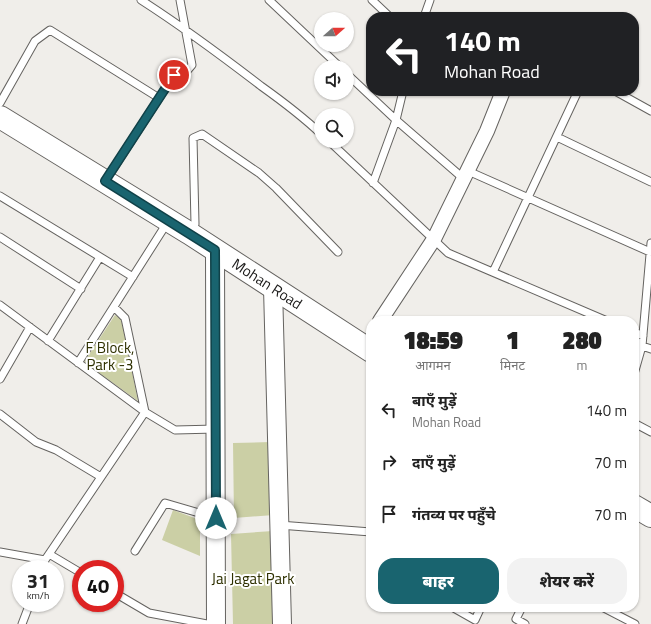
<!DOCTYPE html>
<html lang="hi">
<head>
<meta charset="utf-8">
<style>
  body { margin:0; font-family:"Titillium Web","Noto Sans Devanagari",sans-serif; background:#f2f2f2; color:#222; height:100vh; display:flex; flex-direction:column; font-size:15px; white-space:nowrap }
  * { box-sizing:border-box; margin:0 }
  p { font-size:13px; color:#767676 }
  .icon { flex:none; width:22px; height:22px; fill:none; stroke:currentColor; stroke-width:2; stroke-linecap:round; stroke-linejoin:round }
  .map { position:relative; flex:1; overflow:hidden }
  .sheet { position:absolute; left:366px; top:316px; width:273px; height:296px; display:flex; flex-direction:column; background:#fff; border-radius:16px; box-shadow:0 1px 3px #0004 }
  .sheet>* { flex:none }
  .banner { position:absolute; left:366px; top:12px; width:273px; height:84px; border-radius:16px; box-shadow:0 1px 3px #0004; background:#202124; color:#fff; overflow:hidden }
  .needle { width:26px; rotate:69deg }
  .controls { position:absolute; left:314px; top:12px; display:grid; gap:8px }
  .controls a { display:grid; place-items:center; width:40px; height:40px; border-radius:50%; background:#fff; box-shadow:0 1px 3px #0004; font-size:20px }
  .speed { position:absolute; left:12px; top:560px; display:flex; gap:8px; font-size:20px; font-weight:700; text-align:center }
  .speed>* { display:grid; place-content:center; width:52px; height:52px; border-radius:50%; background:#fff; box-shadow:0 1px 3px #0004; line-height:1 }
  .speed small { font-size:10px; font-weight:400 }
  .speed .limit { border:6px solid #d22; background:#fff; color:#111 }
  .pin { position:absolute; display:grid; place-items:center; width:34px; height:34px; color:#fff; margin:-17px; border:2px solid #fff; border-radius:50%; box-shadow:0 1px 4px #0007 }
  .me { position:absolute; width:44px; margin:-22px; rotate:0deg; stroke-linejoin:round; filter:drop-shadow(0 0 3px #0008) }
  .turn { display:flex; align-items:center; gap:14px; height:84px; padding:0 12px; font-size:18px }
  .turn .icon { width:52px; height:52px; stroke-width:2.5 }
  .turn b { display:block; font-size:28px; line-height:34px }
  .eta { display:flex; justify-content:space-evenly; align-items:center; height:68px; text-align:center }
  .eta b { font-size:24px; font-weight:800; line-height:28px }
  .action { display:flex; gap:8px; margin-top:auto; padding:8px 12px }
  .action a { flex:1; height:46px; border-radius:16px; background:#19646f; color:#fff; font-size:16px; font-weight:800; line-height:46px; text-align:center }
  .action a+a { background:#f2f2f2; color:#222 }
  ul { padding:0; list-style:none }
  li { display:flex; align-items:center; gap:12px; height:52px; padding:0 12px }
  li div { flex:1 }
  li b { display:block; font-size:15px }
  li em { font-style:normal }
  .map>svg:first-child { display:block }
</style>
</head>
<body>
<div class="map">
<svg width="651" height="624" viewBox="0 0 651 624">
  <rect width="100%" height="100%" fill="#f0eeea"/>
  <!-- green -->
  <path fill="#cbcfa5" d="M115 315 121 319 138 401 84 362Z
    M271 442 274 515 234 518 233 443Z
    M173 510 200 520V556L162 540Z
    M273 531 276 624H233L231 534Z"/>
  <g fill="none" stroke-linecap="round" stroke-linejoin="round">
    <defs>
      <path id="service" d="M141 0C183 27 222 56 261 86 282 101 302 116 321 134
        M269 0 340 67
        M372 0 390 17
        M424 17 430 0
        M347 74 396 120 464 179
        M615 91 651 111
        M0 103 35 41 50 30 159 98
        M557 137 651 182
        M329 141 448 253 607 321
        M468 171 650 252
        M106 180 174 75 180 79 192 65 180 0
        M373 183 396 120 403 91
        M0 196 133 277
        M191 231 195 224 193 138 202 134 259 173 276 188 338 252
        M0 237 81 289
        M493 272 578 91
        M0 305 145 412 175 430 216 429
        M634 332 643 336
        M48 341 100 257
        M642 346 651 349
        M78 363 167 223
        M634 374 642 346 651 243
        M0 379 30 327
        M0 414 36 442 56 450 101 477
        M634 423 651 432
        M279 525 371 532
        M135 551 165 503 216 518
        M0 552 45 560
        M49 554 81 573
        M42 569 45 560 145 412 125 318 114 307
        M115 593 149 613 207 624
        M452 607 475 620 481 607
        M522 607 516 619 525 624
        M602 607 635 624
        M22 624 30 603"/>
      <path id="minor" d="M380 321 434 239 487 131 503 91"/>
      <path id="tertiary" d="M215 250 216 624
        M273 288 282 624"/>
      <path id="primary" d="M0 117 189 233 371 351
        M634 506 651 516"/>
    </defs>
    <!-- service casing -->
    <use href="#service" stroke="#656360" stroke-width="9"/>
    <!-- minor casing -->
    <use href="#minor" stroke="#656360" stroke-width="16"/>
    <!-- tertiary casing -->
    <use href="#tertiary" stroke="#656360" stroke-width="20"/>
    <!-- primary casing -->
    <use href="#primary" stroke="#656360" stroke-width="24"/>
    <!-- service -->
    <use href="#service" stroke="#fff" stroke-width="7"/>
    <!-- minor -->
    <use href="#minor" stroke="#fff" stroke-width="14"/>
    <!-- tertiary -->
    <use href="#tertiary" stroke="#fff" stroke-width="18"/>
    <!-- primary -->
    <use href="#primary" stroke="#fff" stroke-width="22"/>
  </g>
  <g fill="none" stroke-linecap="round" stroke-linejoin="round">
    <defs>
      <path id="route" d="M174 75 105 181 215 250 216 518"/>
    </defs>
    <!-- route casing -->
    <use href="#route" stroke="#104148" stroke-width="10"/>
    <!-- route -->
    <use href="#route" stroke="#19646f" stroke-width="7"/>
  </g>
  <g text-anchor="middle" stroke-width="4" stroke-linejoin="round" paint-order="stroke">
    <!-- street labels -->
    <g font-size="15" fill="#1a1918" stroke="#fff">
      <text transform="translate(267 284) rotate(33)" y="5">Mohan Road</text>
    </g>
    <!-- park labels -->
    <g font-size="15" fill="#2e3000" stroke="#fff">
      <text x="110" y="353">F Block,<tspan x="110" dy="17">Park -3</tspan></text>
      <text x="253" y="584">Jai Jagat Park</text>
    </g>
  </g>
</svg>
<div class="controls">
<a><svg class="needle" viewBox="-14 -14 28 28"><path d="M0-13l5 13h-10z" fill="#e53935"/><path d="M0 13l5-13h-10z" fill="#767676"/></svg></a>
<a><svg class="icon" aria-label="sound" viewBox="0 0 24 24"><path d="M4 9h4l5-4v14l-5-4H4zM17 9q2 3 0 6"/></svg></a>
<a><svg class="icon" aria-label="search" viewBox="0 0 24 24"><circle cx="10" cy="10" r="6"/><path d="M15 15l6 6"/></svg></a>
</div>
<div class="speed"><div>31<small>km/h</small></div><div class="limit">40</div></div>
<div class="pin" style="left:174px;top:75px;background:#d93025"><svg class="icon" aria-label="arrive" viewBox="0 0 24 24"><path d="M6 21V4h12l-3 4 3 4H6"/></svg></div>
<svg class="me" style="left:216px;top:518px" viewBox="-20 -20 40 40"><circle r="19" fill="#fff"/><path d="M0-13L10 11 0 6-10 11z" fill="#19646f"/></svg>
<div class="banner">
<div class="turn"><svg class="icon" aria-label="left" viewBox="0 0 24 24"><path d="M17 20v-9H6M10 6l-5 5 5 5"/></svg><div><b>140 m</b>Mohan Road</div></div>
</div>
<section class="sheet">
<div class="eta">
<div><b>18:59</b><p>आगमन</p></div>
<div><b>1</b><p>मिनट</p></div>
<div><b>280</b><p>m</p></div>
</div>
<ul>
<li><svg class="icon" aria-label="left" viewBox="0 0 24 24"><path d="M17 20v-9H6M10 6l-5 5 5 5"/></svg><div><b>बाएँ मुड़ें</b><p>Mohan Road</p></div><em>140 m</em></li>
<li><svg class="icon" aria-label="right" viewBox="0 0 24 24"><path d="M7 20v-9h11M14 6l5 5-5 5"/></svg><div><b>दाएँ मुड़ें</b></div><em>70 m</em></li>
<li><svg class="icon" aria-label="arrive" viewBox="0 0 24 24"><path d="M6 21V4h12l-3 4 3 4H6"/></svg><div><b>गंतव्य पर पहुँचे</b></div><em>70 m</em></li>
</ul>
<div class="action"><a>बाहर</a><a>शेयर करें</a></div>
</section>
</div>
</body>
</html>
